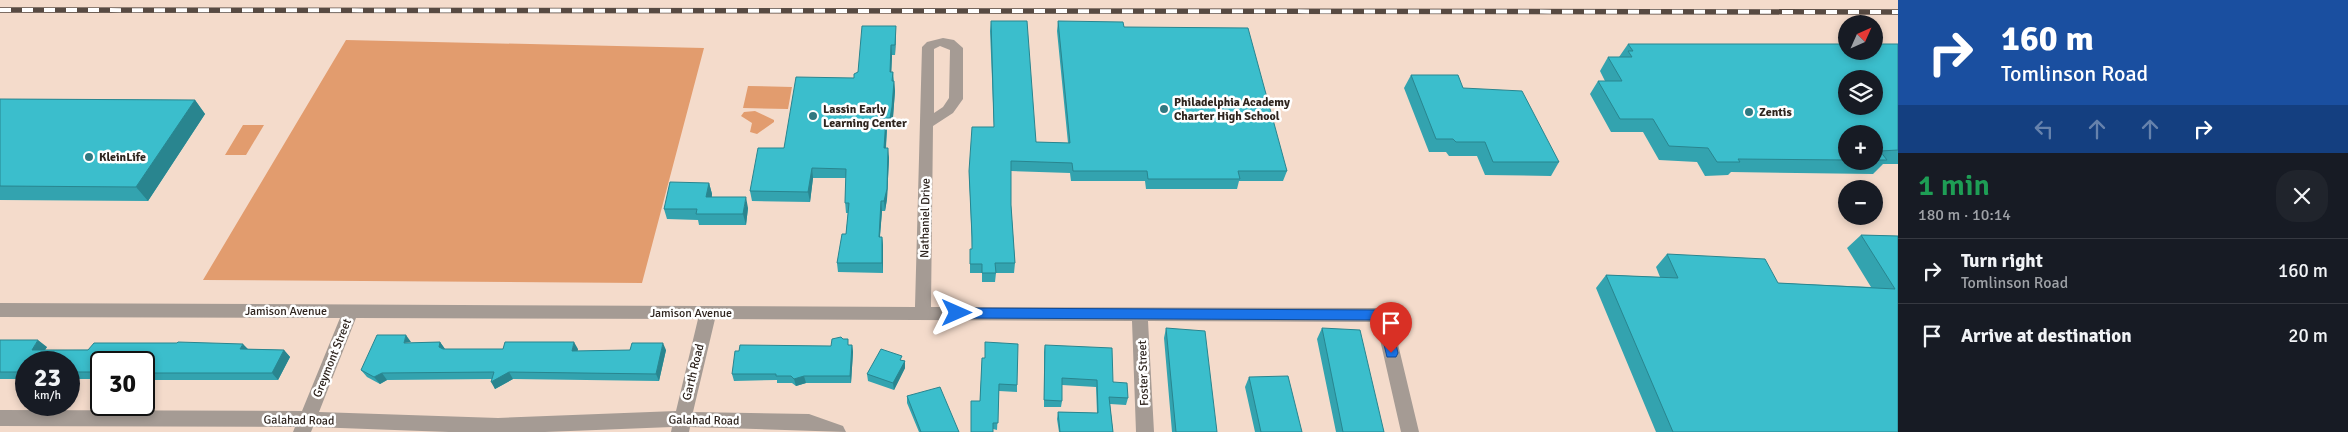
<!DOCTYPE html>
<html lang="en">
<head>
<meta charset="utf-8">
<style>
  body { margin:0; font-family:Signika,sans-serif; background:#20242c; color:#f1f3f6; height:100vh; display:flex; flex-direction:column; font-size:19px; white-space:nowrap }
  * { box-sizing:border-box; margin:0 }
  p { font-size:16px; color:#9ea1a6 }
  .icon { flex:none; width:28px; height:28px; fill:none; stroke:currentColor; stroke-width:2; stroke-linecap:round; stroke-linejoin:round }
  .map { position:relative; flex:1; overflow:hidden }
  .side { display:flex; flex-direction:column; background:#171b24; width:450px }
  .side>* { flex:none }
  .top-card { background:#1a4fa0; color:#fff; overflow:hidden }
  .needle { width:32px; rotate:45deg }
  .controls { position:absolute; left:1838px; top:15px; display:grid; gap:10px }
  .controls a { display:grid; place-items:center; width:45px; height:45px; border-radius:50%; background:#171b24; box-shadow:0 2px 8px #0003; font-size:25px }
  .speed { position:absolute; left:15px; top:351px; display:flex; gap:10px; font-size:25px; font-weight:700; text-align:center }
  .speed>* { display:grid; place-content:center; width:65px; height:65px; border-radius:50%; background:#171b24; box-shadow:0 2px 8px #0003; line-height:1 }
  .speed small { font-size:12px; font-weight:400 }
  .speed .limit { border:2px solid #111; border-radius:8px; background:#fff; color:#111 }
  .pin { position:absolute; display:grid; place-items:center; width:42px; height:42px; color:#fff; margin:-51px -21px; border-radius:50% 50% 50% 0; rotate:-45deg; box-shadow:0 0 5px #0007 }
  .pin .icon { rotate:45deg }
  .me { position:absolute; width:55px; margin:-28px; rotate:90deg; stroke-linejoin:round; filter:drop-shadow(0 0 4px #0008) }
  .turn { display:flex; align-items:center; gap:18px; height:105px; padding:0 20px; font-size:22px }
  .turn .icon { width:65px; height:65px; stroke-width:2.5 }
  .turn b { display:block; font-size:35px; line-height:42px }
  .lanes { display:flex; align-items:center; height:48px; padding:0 20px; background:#0003; justify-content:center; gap:25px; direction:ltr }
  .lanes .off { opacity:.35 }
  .round { display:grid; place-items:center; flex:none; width:52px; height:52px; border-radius:20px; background:#20242c }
  .headline { display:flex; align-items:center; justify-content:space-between; height:85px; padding:0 20px }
  h1 { font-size:30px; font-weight:600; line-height:38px; color:#1e9e55 }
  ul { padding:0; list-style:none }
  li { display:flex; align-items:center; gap:15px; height:65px; padding:0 20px; border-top:1px solid #363941 }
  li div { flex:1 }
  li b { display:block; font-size:19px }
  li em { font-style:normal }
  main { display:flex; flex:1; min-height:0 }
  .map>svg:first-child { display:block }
</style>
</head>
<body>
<main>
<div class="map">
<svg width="1898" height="432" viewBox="0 0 1898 432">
  <rect width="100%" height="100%" fill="#f4dbcb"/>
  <!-- green -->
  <path fill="#e29c6e" d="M346 40 704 48 642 283 203 280Z
    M748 86 792 87 788 109 743 108Z
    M755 111 774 120V122L757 134 750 132 752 123 741 116 744 112Z
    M243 125H264L246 155H225Z"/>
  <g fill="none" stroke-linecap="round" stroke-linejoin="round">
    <!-- minor -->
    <path fill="#a59b94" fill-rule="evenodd" d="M943 38 954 40 963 48V99L953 113 933 126 931 307 1383 308 1389 310 1391 315 1419 432H1401L1376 322 1148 321 1154 432H1136L1132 321 715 319 693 412 809 414 843 426 846 432 690 427 689 432H671L672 427 545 432H449L313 427 311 432H293L295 427 0 426V410L302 411 340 318 0 317V303L915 307 922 47 927 42ZM940 46 950 50 949 98 943 107 934 113V49ZM356 318 698 319 676 411 498 418 319 412Z"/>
    <defs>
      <path id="rail" d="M0 10 1898 12"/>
    </defs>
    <!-- rail casing -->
    <use href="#rail" stroke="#574a42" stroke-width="5.5"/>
    <!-- rail -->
    <use href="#rail" stroke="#fff" stroke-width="4" stroke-dasharray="11" stroke-linecap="butt"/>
  </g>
  <!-- wall -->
  <path fill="#33a3af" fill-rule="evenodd" d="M991 21 1036 142 1068 143 1057 31 1058 21 1124 27 1287 171 1283 181H1239L1237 189H1146L1145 181H1071L1070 173 1011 171V205L1015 263 1014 273H996L995 282H982V273H970V249H972L969 171 994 127 990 31Z
    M896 36 895 55H892L891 72H893L895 91 893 117 891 128H887L886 148 889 158 887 199 885 211H882L880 237H882L883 246V273L838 272 837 263 846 234 848 213H846L845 201 846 178H813L810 202 752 201 750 191 784 148 854 78 858 72Z
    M1628 44H1898V164H1883L1873 174 1731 172 1728 175 1705 176 1697 162 1659 160 1643 132H1611L1590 94 1598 81H1605L1600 71 1608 57H1619ZM1846 134H1874V161H1846Z
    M1411 75 1463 88 1559 162 1551 176 1485 175 1477 156H1449L1446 152H1429L1404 88Z
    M0 99 195 100 205 114 148 201 0 200Z
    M709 183 712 194V197L748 208 746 225H699L698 220 667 219 664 209Z
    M1861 235 1898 236V432H1656L1596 288 1606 275 1660 277 1656 267 1667 254 1778 283 1871 287 1847 248Z
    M1166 328 1217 432H1172L1164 338Z
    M1322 328 1384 432H1336L1317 339Z
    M0 340 47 347 45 350 248 349 284 350 290 357 278 380H144V362H101V379H69V362H26V379H0Z
    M440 342 445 349H578L577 351 666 350 659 381 513 379 495 389 492 379 387 380 380 384 367 377 361 370 411 343Z
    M852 345 853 352 851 383H806L796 386 792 383H777V380L734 381 732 374 831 346Z
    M1045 345 1113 382 1128 398 1126 405 1110 404 1113 432H1059L1057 419 1058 412 1097 413 1096 387 1062 385V401L1061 407H1044V352Z
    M982 358 1017 385V392L999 391 997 430 993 429 980 401Z
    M902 360 905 361V368L894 390 868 381 867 374Z
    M1249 377 1302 432H1255L1245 387Z
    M907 396 959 432H919L907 403Z"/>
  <!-- shaded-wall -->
  <path fill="#29858f" d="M896 26V36L895 55V45Z
    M891 45 892 55 891 82 890 72Z
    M894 81 895 91 893 117 891 128 890 118Z
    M195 100 205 114 148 201 136 187Z
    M886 118 887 128 885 158 884 148Z
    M888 148 889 158 887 199 885 211 884 201Z
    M812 168 813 178 810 202 808 192Z
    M709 183 712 194 709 208 706 197Z
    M746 197 748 208 746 225 743 214Z
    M881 201 882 211 879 246V237Z
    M882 237 883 246V273L882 263Z
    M406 335 411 342 404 343Z
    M38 340 47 347 40 357 32 350Z
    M440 342 445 349 439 347Z
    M574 342 578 349 576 358 572 351Z
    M663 343 666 350 659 381 656 374Z
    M243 344 250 351 240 349Z
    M852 345 853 352 851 383 850 376Z
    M284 350 290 357 278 380 272 373Z
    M905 361V368L894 390 893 383Z
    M509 372 513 379 495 389 491 382Z
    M382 373 387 380 380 384 374 377Z
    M804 376 806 383 796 386 794 379Z"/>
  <!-- building -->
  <path fill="#3bbecc" stroke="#29858f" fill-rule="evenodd" d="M991 21H1027L1036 142 1070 143 1058 21 1123 22 1124 27 1248 28 1287 171H1238L1240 179H1148L1147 171H1073L1072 163 1011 161V205L1015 263H995L996 273H982V264H970V249H972V237L969 171 972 127H994Z
    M862 26H896L895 45H891L890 72H893L892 81H894L892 107 890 118H886L884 148H888L887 189 884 201H881L879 237H882V263H837L842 234H846L849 203H845V201L846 169 812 168 808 192 750 191 758 148H784L796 77 854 78V74L858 72Z
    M1628 44H1846V51H1874V44H1898V150L1880 151 1887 160H1874V134H1846V160L1738 159 1740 162H1717L1708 148 1669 146 1653 119H1620L1598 81H1622L1608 57H1632L1628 51H1633ZM1846 79H1874V106H1846Z
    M1411 75H1458L1463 88 1522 91 1559 162H1493L1485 142H1456L1453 139H1436Z
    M0 99 195 100 136 187 0 186Z
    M670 182 709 183 706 197H746L743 214H696L697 209H664Z
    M1861 235 1898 236V432H1673L1606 275 1678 278 1667 254 1765 259 1778 283 1895 289Z
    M1166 328 1205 331 1217 432H1176Z
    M1322 328 1360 330 1384 432H1343Z
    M377 335H406L404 343 440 342 439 347 443 349H503L505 342H574L572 351 630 350 632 343H663L656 374 509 372 491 382 494 372 382 373 374 377 361 370Z
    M841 337 843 339H848V345H852L850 376H804L794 379 791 376H776V374H732L735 351H739L740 345 831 346 832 339Z
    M0 340H38L32 350H88L94 343H177L178 342 243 344 240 349 284 350 272 373H144V362H101V372H69V362H26V372H0Z
    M985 342 1018 344 1017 385 999 384 998 423H993V432H971V401H980L982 358H985Z
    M1045 345 1112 348 1113 382 1127 383 1128 398 1109 397 1113 432H1060L1058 412 1098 413 1097 380 1062 378V401L1044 400Z
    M881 349 902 356 900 360 905 361 893 383 867 374Z
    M1288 376 1302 432H1261L1249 377Z
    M940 387 959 432H921L907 396Z"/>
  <!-- route -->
  <path fill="#1a73e8" stroke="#114b97" d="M957 308 1382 310 1389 315 1398 353 1396 357H1387L1378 320 957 318 951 313Z"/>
  <!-- markers -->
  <g fill="#307981" stroke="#fff" stroke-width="2">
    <circle cx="1164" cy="109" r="5"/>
    <circle cx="1749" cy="112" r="5"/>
    <circle cx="813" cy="116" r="5"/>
    <circle cx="89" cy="157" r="5"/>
  </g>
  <g text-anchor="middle" stroke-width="5" stroke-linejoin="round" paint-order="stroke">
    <!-- poi labels -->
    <g font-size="12" font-weight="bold" fill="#2e241e" stroke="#fff" text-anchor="start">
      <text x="1174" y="106">Philadelphia Academy<tspan x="1174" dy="14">Charter High School</tspan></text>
      <text x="823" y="113">Lassin Early<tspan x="823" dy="14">Learning Center</tspan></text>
      <text x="1759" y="116">Zentis</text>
      <text x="99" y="161">KleinLife</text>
    </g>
    <!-- street labels -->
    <g font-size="12" fill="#2e241e" stroke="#fff">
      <text transform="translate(925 218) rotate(-89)" y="4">Nathaniel Drive</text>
      <text x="286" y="315">Jamison Avenue</text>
      <text x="691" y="317">Jamison Avenue</text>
      <text transform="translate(332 358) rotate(-68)" y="4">Greymont Street</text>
      <text transform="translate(693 372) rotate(-76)" y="4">Garth Road</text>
      <text transform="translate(1143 373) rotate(-92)" y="4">Foster Street</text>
      <text transform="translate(299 420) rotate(1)" y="4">Galahad Road</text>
      <text transform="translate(704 420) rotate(1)" y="4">Galahad Road</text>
    </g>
  </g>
</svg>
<div class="controls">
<a><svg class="needle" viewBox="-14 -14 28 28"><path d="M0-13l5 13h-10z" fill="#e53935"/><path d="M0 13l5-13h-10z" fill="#9ea1a6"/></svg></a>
<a><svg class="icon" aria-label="layers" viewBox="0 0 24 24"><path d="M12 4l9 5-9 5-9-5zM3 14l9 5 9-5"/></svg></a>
<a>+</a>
<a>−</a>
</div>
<div class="speed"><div>23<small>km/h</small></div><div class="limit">30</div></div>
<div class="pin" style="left:1391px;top:353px;background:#d93025"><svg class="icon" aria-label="arrive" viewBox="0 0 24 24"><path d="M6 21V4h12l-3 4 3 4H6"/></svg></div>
<svg class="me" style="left:957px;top:313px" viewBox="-20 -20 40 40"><path d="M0-17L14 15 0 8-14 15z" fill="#1a73e8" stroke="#fff" stroke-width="4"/></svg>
</div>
<section class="side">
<div class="top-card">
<div class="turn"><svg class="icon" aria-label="right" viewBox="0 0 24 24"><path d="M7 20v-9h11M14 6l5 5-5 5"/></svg><div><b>160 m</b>Tomlinson Road</div></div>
<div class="lanes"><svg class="icon off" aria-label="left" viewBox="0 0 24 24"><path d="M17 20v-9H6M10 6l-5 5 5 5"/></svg><svg class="icon off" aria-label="ahead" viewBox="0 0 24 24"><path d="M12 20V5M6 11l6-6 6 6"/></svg><svg class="icon off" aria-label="ahead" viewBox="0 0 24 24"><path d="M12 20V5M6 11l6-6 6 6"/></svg><svg class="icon" aria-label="right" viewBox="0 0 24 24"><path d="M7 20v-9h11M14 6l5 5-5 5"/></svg></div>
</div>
<div class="headline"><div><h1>1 min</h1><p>180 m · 10:14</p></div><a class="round"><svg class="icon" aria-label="close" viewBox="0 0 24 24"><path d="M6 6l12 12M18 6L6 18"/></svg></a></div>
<ul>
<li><svg class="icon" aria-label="right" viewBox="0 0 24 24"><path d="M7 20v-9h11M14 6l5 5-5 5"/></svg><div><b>Turn right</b><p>Tomlinson Road</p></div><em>160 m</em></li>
<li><svg class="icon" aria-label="arrive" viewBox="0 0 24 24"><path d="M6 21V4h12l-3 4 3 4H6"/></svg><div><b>Arrive at destination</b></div><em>20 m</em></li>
</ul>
</section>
</main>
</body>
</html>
